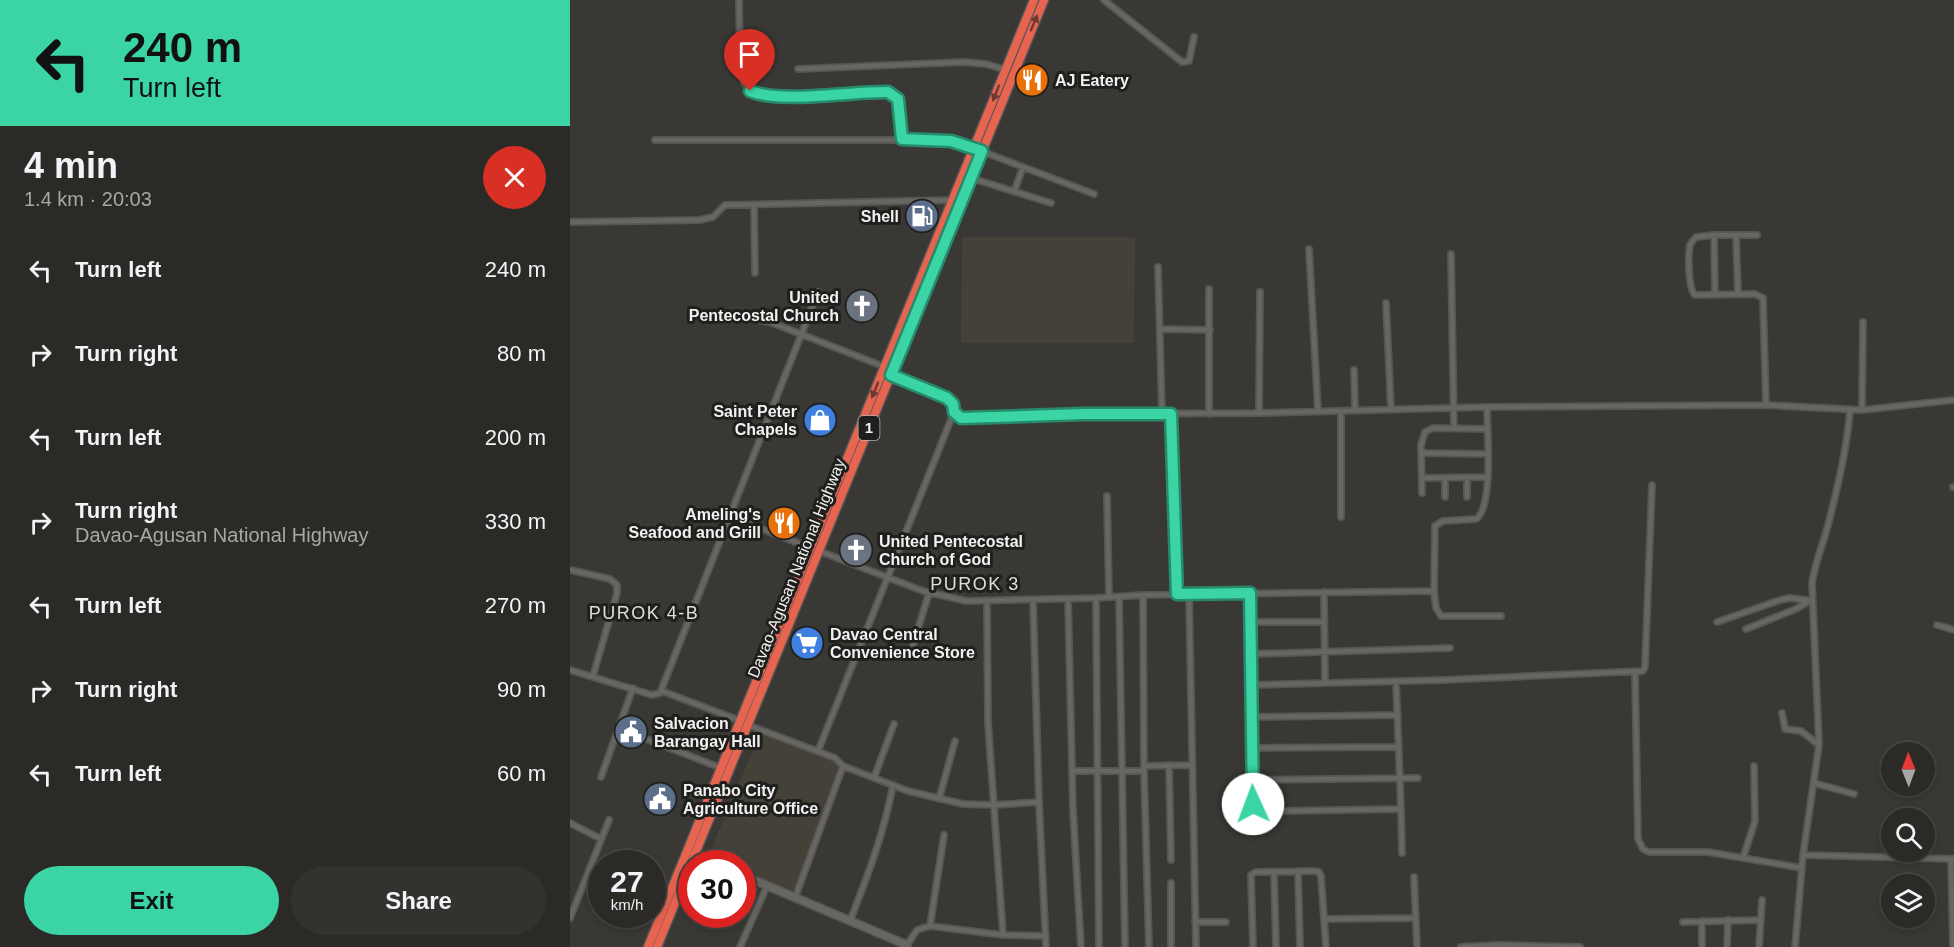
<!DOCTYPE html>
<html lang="en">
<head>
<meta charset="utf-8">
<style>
  body { margin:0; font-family:Helvetica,sans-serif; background:#33322f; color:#f1f3f6; height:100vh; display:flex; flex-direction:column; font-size:22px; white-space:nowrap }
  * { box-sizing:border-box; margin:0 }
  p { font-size:20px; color:#a6a7a7 }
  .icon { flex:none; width:33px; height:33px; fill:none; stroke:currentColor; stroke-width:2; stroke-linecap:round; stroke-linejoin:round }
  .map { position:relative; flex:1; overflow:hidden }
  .sheet { display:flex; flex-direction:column; background:#2b2a27; width:570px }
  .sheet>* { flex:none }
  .top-card { background:#3ad4a5; color:#111; overflow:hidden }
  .needle { width:39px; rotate:359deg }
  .controls { position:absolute; left:1311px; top:742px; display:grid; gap:12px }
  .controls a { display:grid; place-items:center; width:54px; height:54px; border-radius:50%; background:#2b2a27; box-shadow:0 3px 9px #0003,0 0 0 2px #474644; font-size:30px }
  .speed { position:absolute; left:18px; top:850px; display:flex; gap:12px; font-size:30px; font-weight:700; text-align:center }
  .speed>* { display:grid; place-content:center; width:78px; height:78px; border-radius:50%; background:#2b2a27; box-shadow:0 3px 9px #0003,0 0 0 2px #474644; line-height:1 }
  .speed small { font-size:15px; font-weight:400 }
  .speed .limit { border:9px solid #d22; background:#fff; color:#111 }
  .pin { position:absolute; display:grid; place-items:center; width:51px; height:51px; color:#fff; margin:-62px -26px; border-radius:50% 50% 50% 0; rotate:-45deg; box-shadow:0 0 6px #0007 }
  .pin .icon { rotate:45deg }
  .me { position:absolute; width:66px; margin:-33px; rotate:358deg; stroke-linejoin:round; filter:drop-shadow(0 0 4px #0008) }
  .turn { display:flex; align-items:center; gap:21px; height:126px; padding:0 24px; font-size:27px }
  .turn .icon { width:78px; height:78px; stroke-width:2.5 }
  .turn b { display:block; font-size:42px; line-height:51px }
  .round { display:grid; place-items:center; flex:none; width:63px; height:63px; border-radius:32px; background:#33322f }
  .overview { display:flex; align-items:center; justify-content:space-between; height:102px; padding:0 24px }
  h1 { font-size:36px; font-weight:800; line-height:45px }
  .button { display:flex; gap:12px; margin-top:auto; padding:12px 24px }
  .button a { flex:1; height:69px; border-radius:36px; background:#3ad4a5; color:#111; font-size:24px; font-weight:800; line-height:69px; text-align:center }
  .button a+a { background:#33322f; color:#f1f3f6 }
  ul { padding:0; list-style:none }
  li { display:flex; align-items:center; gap:18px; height:84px; padding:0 24px }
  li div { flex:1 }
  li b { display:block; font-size:22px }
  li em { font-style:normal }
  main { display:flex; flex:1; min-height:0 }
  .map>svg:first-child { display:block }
</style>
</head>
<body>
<main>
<section class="sheet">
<div class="top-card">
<div class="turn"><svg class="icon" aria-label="left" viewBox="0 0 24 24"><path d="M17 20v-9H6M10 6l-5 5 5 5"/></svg><div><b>240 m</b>Turn left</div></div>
</div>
<div class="overview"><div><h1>4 min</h1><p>1.4 km · 20:03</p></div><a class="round" style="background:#d93025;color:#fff"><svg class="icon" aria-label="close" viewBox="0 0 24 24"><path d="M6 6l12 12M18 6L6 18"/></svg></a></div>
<ul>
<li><svg class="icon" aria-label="left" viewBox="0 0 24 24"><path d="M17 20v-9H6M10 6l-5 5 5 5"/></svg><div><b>Turn left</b></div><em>240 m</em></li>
<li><svg class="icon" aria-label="right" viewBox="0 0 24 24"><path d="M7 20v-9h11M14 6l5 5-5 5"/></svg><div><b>Turn right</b></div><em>80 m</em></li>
<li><svg class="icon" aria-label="left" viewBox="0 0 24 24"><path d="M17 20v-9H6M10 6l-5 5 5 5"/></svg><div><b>Turn left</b></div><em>200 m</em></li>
<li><svg class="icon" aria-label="right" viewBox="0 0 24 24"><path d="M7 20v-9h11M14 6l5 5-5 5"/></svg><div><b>Turn right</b><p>Davao-Agusan National Highway</p></div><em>330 m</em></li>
<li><svg class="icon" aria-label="left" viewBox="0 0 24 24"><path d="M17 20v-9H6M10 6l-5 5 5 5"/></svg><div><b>Turn left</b></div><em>270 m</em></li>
<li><svg class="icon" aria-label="right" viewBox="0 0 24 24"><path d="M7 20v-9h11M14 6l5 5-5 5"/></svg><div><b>Turn right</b></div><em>90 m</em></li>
<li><svg class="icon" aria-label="left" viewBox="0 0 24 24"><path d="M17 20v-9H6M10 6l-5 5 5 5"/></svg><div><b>Turn left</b></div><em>60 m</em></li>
</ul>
<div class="button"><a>Exit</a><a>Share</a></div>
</section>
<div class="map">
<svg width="1384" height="947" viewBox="0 0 1384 947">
  <rect width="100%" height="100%" fill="#393834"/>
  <!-- built -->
  <path fill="#434138" d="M392 237H565L564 343H391Z
    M191 731 269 764 225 889 215 891 173 872 172 864H154L138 857Z"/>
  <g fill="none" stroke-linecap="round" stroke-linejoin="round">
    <defs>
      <path id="street" d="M169 0 170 60 174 83 180 91 188 95 215 96 318 92 329 99 332 139
        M534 0 612 62 619 61 624 37
        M228 69 394 62 416 64 436 70
        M85 140H372L390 143 403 148
        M411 151 524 194
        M401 178 481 203
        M444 192 453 167
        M184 205 185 273
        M0 222 130 220 143 217 155 205 383 200 391 203
        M1144 235 1145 294
        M1166 235 1168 294
        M1187 235H1144L1126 237C1123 240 1122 241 1120 245 1118 255 1118 288 1125 295L1185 294 1193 298 1196 405
        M739 249 748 411
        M881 254 884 429
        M588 267 592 414
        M816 303 821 409
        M144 320 182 319 200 322 315 367
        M591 329 640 330
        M784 370 785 410
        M917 407C917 429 924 507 906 519L873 521 865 526 864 591 866 608 871 616H931
        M1292 410 1293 322
        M384 412 391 419H397L514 414 689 413 917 407 1196 405 1292 410 1384 400
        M689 413 690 292
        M601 414 607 594
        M639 414V289
        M852 453 917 454
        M852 478 918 477
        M875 478V497
        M897 478V497
        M1383 487H1384
        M852 493 851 445 855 432 863 428 917 429
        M537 496 539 597
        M159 516 241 548
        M771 517V411
        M249 551 353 591 396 601 526 598 573 595 864 591
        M0 570 40 579 47 585V593L23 676
        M754 592 755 683
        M680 593 683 804 686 809 709 811 831 809 826 681
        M619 594 626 947
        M573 595 574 771 579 947
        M549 597 555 947
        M526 598 529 947
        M498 599 503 810 511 947
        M463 600 469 802 476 947
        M417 602 418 722 433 935
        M680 622H754
        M1147 622 1210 600 1220 598 1242 601
        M1367 625 1384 630
        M1176 629 1226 609 1239 601
        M681 654 880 648
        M340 655 359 593
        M0 670 82 695 90 693 248 292
        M1065 672 1068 839 1073 849 1079 852H1138L1232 868
        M682 685 873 680 1073 671 1075 667 1082 485
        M92 691 171 721
        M1212 713 1215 729 1231 731 1249 745
        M682 717 828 715
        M178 725 265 758 273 766 338 791 393 804 424 805 469 802
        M74 738 151 768
        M681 748 829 747
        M248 751 384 412 383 404 377 398 320 375
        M599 765 601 860
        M574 766 622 765
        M502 771H574
        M31 777 63 688
        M304 778 324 724
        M683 780 848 778
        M1244 783 1284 794
        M369 799 385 741
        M831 809 832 853
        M0 823 31 839
        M1233 855 1384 859
        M1173 858 1185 821 1184 766
        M1381 859 1383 947
        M728 871 730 947
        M704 872 706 947
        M844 877 847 947
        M601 883V947
        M225 898 273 766
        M0 918 39 820
        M755 919 846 918
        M280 921C298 875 314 833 323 785
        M625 922H656
        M1113 922 1191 920
        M360 926 374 835
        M337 945 347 930 360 926 433 935 476 936
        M170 947 197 886
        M683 947 681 875 686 872 743 871 749 872 751 876 756 947
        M891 947 928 945 1010 947
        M1132 947V921
        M1157 947 1158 920
        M1189 947 1192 900
        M1225 947 1233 855 1249 745 1242 583C1245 562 1253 545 1258 525 1268 487 1277 449 1280 410"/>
      <path id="secondary" d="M120 853 146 864
        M172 875 337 945 336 947"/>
      <path id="highway" d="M78 947 464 0
        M87 947 474 0"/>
    </defs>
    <!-- street casing -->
    <use href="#street" stroke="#575653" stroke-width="8"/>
    <!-- secondary casing -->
    <use href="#secondary" stroke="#575653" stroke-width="10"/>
    <!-- highway casing -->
    <use href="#highway" stroke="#575653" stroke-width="11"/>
    <!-- street -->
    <use href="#street" stroke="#676662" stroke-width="4.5"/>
    <!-- secondary -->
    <use href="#secondary" stroke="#676662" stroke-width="7"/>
    <!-- highway -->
    <use href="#highway" stroke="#e76450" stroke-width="8"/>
  </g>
  <!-- one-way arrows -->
  <defs><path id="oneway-solid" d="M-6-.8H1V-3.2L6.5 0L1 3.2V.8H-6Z" transform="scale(1.5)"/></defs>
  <g fill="#6f3b31">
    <use href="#oneway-solid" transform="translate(464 23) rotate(-67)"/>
    <use href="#oneway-solid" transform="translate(426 93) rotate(112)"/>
    <use href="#oneway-solid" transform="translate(305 390) rotate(112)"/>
  </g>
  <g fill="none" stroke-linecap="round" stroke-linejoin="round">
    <defs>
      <path id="route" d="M180 91C212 104 281 91 318 92L328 99 332 139 381 141 412 151 321 375 377 398 383 404 384 412 391 418 514 414H601L607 594 680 593 683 804"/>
    </defs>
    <!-- route casing -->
    <use href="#route" stroke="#268a6b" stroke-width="15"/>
    <!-- route -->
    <use href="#route" stroke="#3ad4a5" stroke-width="10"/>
  </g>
  <!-- icons -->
  <defs>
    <symbol id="restaurant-disc" viewBox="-11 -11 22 22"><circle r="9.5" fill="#e8710a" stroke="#1f1f1d"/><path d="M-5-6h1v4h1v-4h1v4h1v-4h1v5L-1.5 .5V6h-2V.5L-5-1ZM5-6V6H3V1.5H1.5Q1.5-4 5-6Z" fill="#fff"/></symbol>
    <symbol id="fuel-disc" viewBox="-11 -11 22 22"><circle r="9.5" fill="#5c6f8a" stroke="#1f1f1d"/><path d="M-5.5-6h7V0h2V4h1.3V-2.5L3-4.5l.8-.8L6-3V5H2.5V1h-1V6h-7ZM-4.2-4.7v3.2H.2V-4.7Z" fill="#fff"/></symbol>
    <symbol id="church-disc" viewBox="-11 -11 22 22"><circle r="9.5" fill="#6b7280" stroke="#1f1f1d"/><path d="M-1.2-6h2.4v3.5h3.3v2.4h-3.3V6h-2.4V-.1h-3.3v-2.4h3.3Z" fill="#fff"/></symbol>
    <symbol id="shop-disc" viewBox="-11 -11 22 22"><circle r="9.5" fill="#3f7fe0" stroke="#1f1f1d"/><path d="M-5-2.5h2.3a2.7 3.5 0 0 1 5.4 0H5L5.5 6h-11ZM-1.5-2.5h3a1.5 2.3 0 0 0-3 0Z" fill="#fff"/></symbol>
    <symbol id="supermarket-disc" viewBox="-11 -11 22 22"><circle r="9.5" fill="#3f7fe0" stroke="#1f1f1d"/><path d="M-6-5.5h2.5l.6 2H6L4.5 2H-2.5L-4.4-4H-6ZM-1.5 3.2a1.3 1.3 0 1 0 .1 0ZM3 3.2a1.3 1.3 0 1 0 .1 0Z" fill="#fff"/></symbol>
    <symbol id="civic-disc" viewBox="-11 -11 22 22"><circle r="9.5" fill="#5c6f8a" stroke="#1f1f1d"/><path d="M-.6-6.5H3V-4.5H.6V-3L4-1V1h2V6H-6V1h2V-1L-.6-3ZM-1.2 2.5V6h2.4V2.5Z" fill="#fff"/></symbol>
  </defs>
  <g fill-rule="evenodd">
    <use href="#restaurant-disc" x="443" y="61" width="38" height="38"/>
    <use href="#fuel-disc" x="333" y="197" width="38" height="38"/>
    <use href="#church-disc" x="273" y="287" width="38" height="38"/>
    <use href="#shop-disc" x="231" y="401" width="38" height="38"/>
    <use href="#restaurant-disc" x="195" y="504" width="38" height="38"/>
    <use href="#church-disc" x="267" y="531" width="38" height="38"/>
    <use href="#supermarket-disc" x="218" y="624" width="38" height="38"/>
    <use href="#civic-disc" x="42" y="713" width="38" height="38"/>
    <use href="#civic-disc" x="71" y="780" width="38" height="38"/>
  </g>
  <g text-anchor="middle" stroke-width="6" stroke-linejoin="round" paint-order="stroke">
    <!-- shield labels -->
    <rect fill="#1f1f1d" stroke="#b3b2b0" stroke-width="1.5" x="288.5" y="416" width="21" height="24" rx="4.5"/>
    <g font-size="15" font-weight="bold" fill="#f2f1ef">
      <text x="299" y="433">1</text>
    </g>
    <!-- poi labels -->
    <g font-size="16" font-weight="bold" fill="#f2f1ef" stroke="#1f1f1d" text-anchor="start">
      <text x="485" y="86">AJ Eatery</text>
      <text x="329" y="222" text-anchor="end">Shell</text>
      <text x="269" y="303" text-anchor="end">United<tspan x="269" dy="18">Pentecostal Church</tspan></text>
      <text x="227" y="417" text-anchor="end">Saint Peter<tspan x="227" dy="18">Chapels</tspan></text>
      <text x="191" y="520" text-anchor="end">Ameling's<tspan x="191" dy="18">Seafood and Grill</tspan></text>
      <text x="309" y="547">United Pentecostal<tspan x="309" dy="18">Church of God</tspan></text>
      <text x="260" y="640">Davao Central<tspan x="260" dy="18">Convenience Store</tspan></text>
      <text x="84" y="729">Salvacion<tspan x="84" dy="18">Barangay Hall</tspan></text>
      <text x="113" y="796">Panabo City<tspan x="113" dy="18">Agriculture Office</tspan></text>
    </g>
    <!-- street labels -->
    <g font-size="16" fill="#f2f1ef" stroke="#1f1f1d">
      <text transform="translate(226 568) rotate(-68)" y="6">Davao-Agusan National Highway</text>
    </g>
    <!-- neighbourhood labels -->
    <g font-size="18" letter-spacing="1.5" fill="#dfdeda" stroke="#1f1f1d">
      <text x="405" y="590">PUROK 3</text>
      <text x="74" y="619">PUROK 4-B</text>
    </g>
  </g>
</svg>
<div class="controls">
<a><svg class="needle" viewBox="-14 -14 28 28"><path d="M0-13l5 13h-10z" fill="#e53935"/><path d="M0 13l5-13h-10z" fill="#a6a7a7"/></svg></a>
<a><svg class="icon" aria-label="search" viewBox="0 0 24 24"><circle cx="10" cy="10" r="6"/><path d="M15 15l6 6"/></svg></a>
<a><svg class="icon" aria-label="layers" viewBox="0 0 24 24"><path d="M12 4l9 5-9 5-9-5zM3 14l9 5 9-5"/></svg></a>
</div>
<div class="speed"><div>27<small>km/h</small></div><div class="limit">30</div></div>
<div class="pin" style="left:180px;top:91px;background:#d93025"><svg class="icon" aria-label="arrive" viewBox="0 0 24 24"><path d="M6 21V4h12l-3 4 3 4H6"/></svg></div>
<svg class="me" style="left:683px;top:804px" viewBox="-20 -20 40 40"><circle r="19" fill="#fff"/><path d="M0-13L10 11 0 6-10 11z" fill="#3ad4a5"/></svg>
</div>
</main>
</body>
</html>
